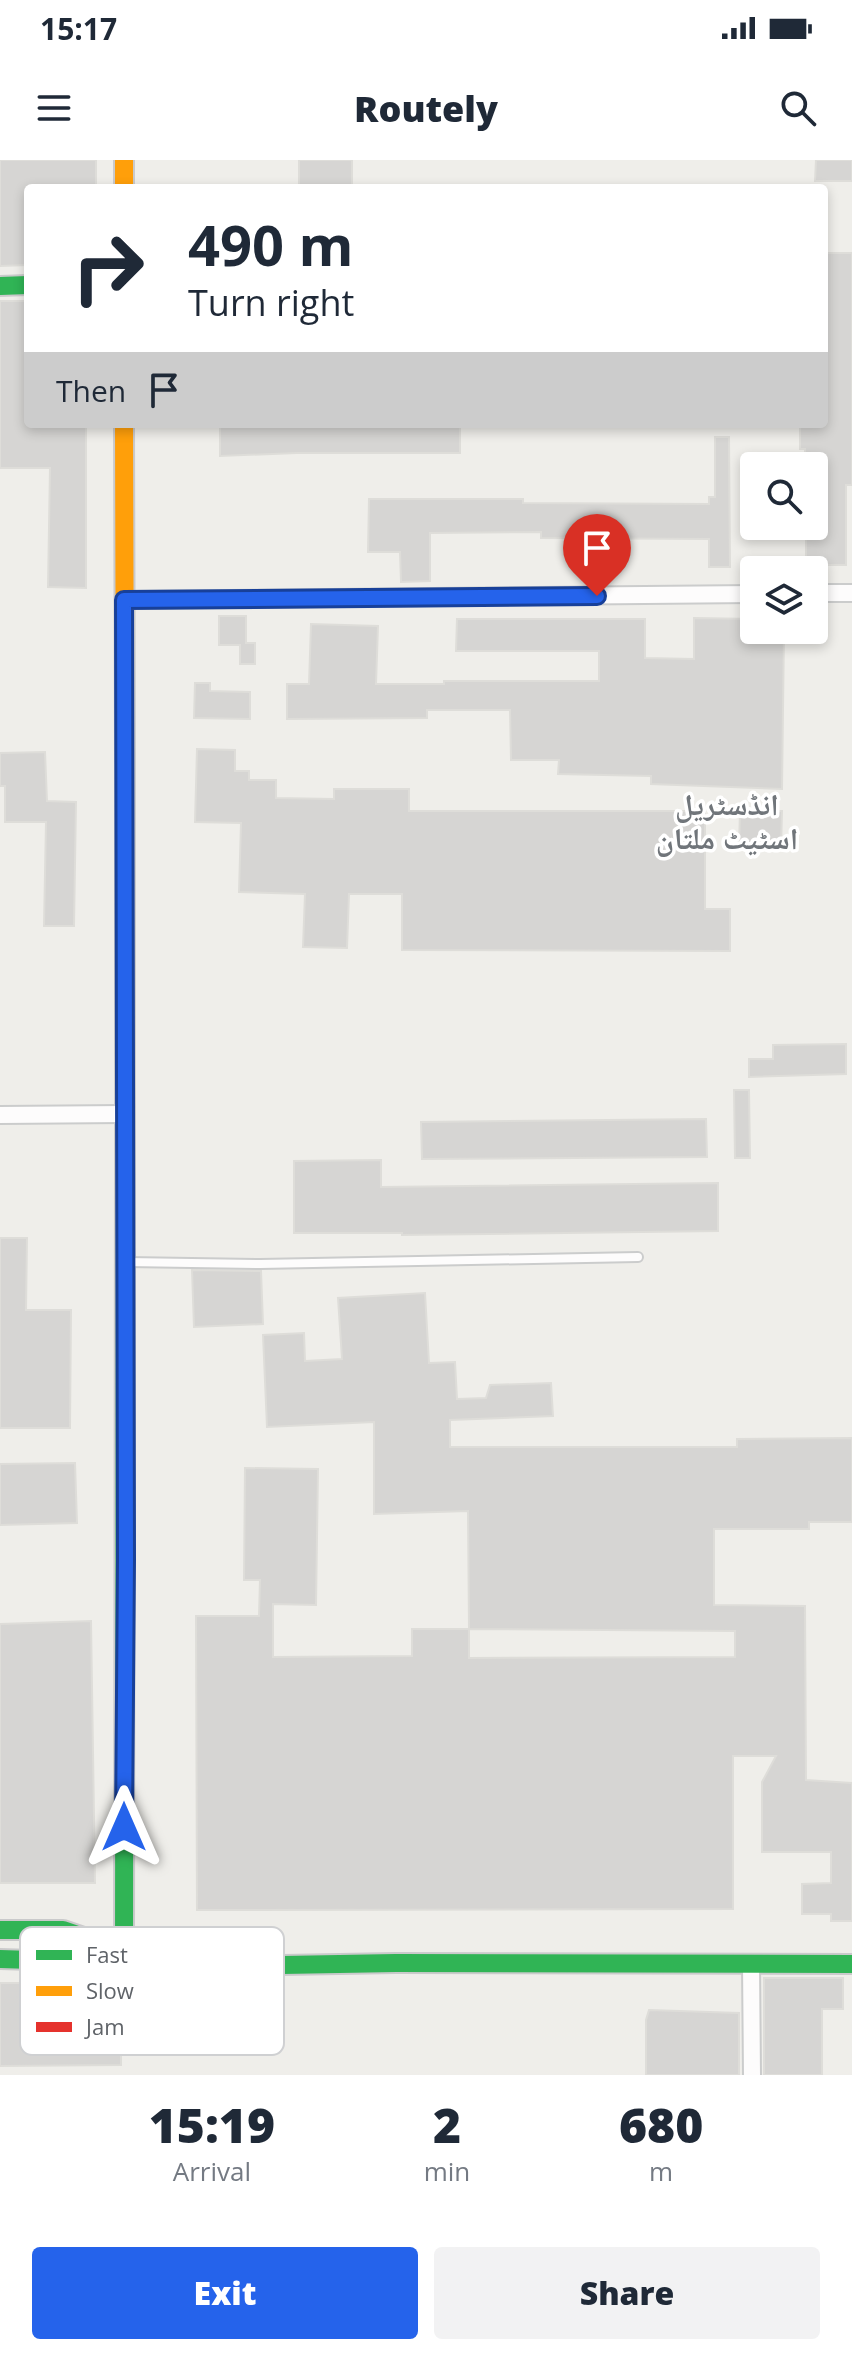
<!DOCTYPE html>
<html lang="en">
<head>
<meta charset="utf-8">
<style>
  body { margin:0; font-family:"Open Sans","Noto Naskh Arabic",sans-serif; background:#f2f2f3; color:#1f2937; height:100vh; display:flex; flex-direction:column; font-size:30px; white-space:nowrap }
  * { box-sizing:border-box; margin:0 }
  p { font-size:26px; color:#747a83 }
  .icon { flex:none; width:44px; height:44px; fill:none; stroke:currentColor; stroke-width:2; stroke-linecap:round; stroke-linejoin:round }
  .map { position:relative; height:1915px; overflow:hidden }
  .panel { display:flex; flex-direction:column; background:#fff; flex:1 }
  .panel>* { flex:none }
  .banner { position:absolute; left:24px; top:24px; width:804px; height:244px; border-radius:8px; box-shadow:0 4px 12px #0003; background:#fff; color:#1f2937; overflow:hidden }
  .fabs { position:absolute; left:740px; top:292px; display:grid; gap:16px }
  .fabs a { display:grid; place-items:center; width:88px; height:88px; border-radius:8px; background:#fff; box-shadow:0 4px 12px #0003; font-size:40px }
  .pin { position:absolute; display:grid; place-items:center; width:68px; height:68px; color:#fff; margin:-82px -34px; border-radius:50% 50% 50% 0; rotate:-45deg; box-shadow:0 0 8px #0007 }
  .pin .icon { rotate:45deg }
  .me { position:absolute; width:88px; margin:-44px; rotate:0deg; stroke-linejoin:round; filter:drop-shadow(0 0 6px #0008) }
  .turn { display:flex; align-items:center; gap:28px; height:168px; padding:0 32px; font-size:36px }
  .turn .icon { width:104px; height:104px; stroke-width:2.5 }
  .turn b { display:block; font-size:56px; line-height:68px }
  .then { display:flex; align-items:center; height:76px; padding:0 32px; background:#0003; gap:16px; font-size:30px }
  .eta { display:flex; justify-content:space-evenly; align-items:center; height:136px; text-align:center }
  .eta b { font-size:48px; font-weight:800; line-height:56px }
  .button { display:flex; gap:16px; margin-top:auto; padding:16px 32px }
  .button a { flex:1; height:92px; border-radius:8px; background:#2563eb; color:#fff; font-size:32px; font-weight:800; line-height:92px; text-align:center }
  .button a+a { background:#f2f2f3; color:#1f2937 }
  .status { display:flex; justify-content:space-between; align-items:center; height:56px; padding:0 40px; background:#fff; direction:ltr }
  .status svg { height:22px; fill:currentColor }
  header { display:flex; justify-content:space-between; align-items:center; height:104px; padding:0 32px; background:#fff; font-size:36px; font-weight:800 }
  .map>svg:first-child { display:block }
</style>
</head>
<body>
<div class="status"><b>15:17</b><svg viewBox="0 0 49 12"><path d="M0 12V9h3v3zM5 12V6h3v6zM10 12V3h3v9zM15 12V0h3v12zM26 1h20v11H26zM47 4h2v5h-2z"/></svg></div>
<header><svg class="icon" aria-label="menu" viewBox="0 0 24 24"><path d="M4 6h16M4 12h16M4 18h16"/></svg>Routely<svg class="icon" aria-label="search" viewBox="0 0 24 24"><circle cx="10" cy="10" r="6"/><path d="M15 15l6 6"/></svg></header>
<div class="map">
<svg width="852" height="1915" viewBox="0 0 852 1915">
  <rect width="100%" height="100%" fill="#efeeea"/>
  <!-- building -->
  <path fill="#d6d5d3" stroke="#deddd9" stroke-width="2" fill-rule="evenodd" d="M0 0H96V28H28V105L0 106Z
    M299 0H352V28H299Z
    M816 0H852V21H815Z
    M824 93H852V325H846V405H806V366H814V306H805V289H800V264H824Z
    M0 141H28V264H86V428L48 427 50 308H0Z
    M220 264H460V293H297L220 296Z
    M715 277H729L730 407H709V379L541 378V372L430 373V421L401 422 400 392H368L369 339H523V343L709 344V337H715Z
    M219 456H246V483H255V504H240V485H219Z
    M694 458 754 459V470H784L782 629 651 624V616L558 614 559 600H511L510 550H427V558L287 559V524H309L311 464 378 466 376 524H444V521H599V491H456L457 459H645V498L694 499Z
    M195 523H210V531L250 532V559L194 558Z
    M197 589 235 590V611H249V620H276V638L334 639V629H409V651H705V749H730V791L402 790V734H349L347 788 303 787 305 734 239 732 241 663 195 662Z
    M45 592 47 641 76 642 74 766H44L46 662H5V626H0V593Z
    M740 651H782L781 688 739 687Z
    M846 884V914L749 917V899H773V885Z
    M734 930H749L750 998H735Z
    M706 959 707 997 422 999 421 962Z
    M381 1000V1027L718 1023V1071L402 1075V1073H294V1001Z
    M0 1078H27L26 1150H71L70 1268H0Z
    M192 1110 261 1111 263 1164 194 1167Z
    M425 1133 429 1203 455 1202 457 1239 486 1238 490 1225 551 1223 553 1256 450 1260V1287H737V1279L852 1278V1362H809V1369H714V1445L805 1446 806 1620 852 1623V1761H831V1754H802V1724L831 1723V1692H762V1622L776 1596H733V1749L197 1750 196 1456H259L260 1420H244L245 1308 318 1309 316 1445 273 1444V1497L412 1496V1469H469L468 1351 374 1354V1262L267 1267 263 1175 304 1173 305 1201 342 1199 338 1138ZM469 1469 735 1471V1497L469 1498Z
    M75 1303 77 1363 0 1365V1304Z
    M91 1461 95 1723H0V1464Z
    M764 1818H843V1849H822V1915H764Z
    M0 1823H121V1905L0 1906Z
    M649 1850 739 1853V1915H646V1860Z"/>
  <g fill="none" stroke-linecap="round" stroke-linejoin="round">
    <defs>
      <path id="lane" d="M127 1102 260 1104 638 1097"/>
      <path id="street" d="M814 433H852
        M124 440 754 434
        M0 955 124 954
        M751 1804 752 1915"/>
      <path id="fast" d="M0 126 28 125
        M0 1770H63L124 1791 171 1802 219 1806 396 1803 852 1804
        M124 1791 125 1011
        M0 1799 64 1801 118 1792"/>
      <path id="slow" d="M124 0V28
        M124 264 125 596"/>
      <path id="jam" d="M125 596V1011"/>
    </defs>
    <!-- lane casing -->
    <use href="#lane" stroke="#cbcccc" stroke-width="12"/>
    <!-- street casing -->
    <use href="#street" stroke="#cbcccc" stroke-width="20"/>
    <!-- fast casing -->
    <use href="#fast" stroke="#cacacb" stroke-width="22"/>
    <!-- slow casing -->
    <use href="#slow" stroke="#cacacb" stroke-width="22"/>
    <!-- jam casing -->
    <use href="#jam" stroke="#cacacb" stroke-width="22"/>
    <!-- lane -->
    <use href="#lane" stroke="#fdfcfc" stroke-width="8"/>
    <!-- street -->
    <use href="#street" stroke="#fdfcfc" stroke-width="16"/>
    <!-- fast -->
    <use href="#fast" stroke="#30b455" stroke-width="18"/>
    <!-- slow -->
    <use href="#slow" stroke="#ff9f0a" stroke-width="18"/>
    <!-- jam -->
    <use href="#jam" stroke="#e5322d" stroke-width="18"/>
  </g>
  <g fill="none" stroke-linecap="round" stroke-linejoin="round">
    <defs>
      <path id="route" d="M124 1667 126 1399 124 440 597 436"/>
    </defs>
    <!-- route casing -->
    <use href="#route" stroke="#184099" stroke-width="20"/>
    <!-- route -->
    <use href="#route" stroke="#2563eb" stroke-width="14"/>
  </g>
  <g text-anchor="middle" stroke-width="7" stroke-linejoin="round" paint-order="stroke">
    <!-- district labels -->
    <g font-size="30" font-weight="bold" fill="#70757a" stroke="#fff">
      <text x="727" y="655">انڈسٹریل<tspan x="727" dy="34">اسٹیٹ ملتان</tspan></text>
    </g>
  </g>
  <!-- legend -->
  <rect x="20" y="1767" width="264" height="128" rx="12" fill="#fff" stroke="#cfd0d2" stroke-width="2"/>
  <rect x="36" y="1790" width="36" height="10" fill="#30b455"/>
  <rect x="36" y="1826" width="36" height="10" fill="#ff9f0a"/>
  <rect x="36" y="1862" width="36" height="10" fill="#e5322d"/>
  <g font-size="22" fill="#5f6368">
    <text x="86" y="1803">Fast</text>
    <text x="86" y="1839">Slow</text>
    <text x="86" y="1875">Jam</text>
  </g>
</svg>
<div class="fabs">
<a><svg class="icon" aria-label="search" viewBox="0 0 24 24"><circle cx="10" cy="10" r="6"/><path d="M15 15l6 6"/></svg></a>
<a><svg class="icon" aria-label="layers" viewBox="0 0 24 24"><path d="M12 4l9 5-9 5-9-5zM3 14l9 5 9-5"/></svg></a>
</div>
<div class="pin" style="left:597px;top:436px;background:#d93025"><svg class="icon" aria-label="arrive" viewBox="0 0 24 24"><path d="M6 21V4h12l-3 4 3 4H6"/></svg></div>
<svg class="me" style="left:124px;top:1667px" viewBox="-20 -20 40 40"><path d="M0-17L14 15 0 8-14 15z" fill="#2563eb" stroke="#fff" stroke-width="4"/></svg>
<div class="banner">
<div class="turn"><svg class="icon" aria-label="right" viewBox="0 0 24 24"><path d="M7 20v-9h11M14 6l5 5-5 5"/></svg><div><b>490 m</b>Turn right</div></div>
<div class="then">Then<svg class="icon" aria-label="arrive" viewBox="0 0 24 24"><path d="M6 21V4h12l-3 4 3 4H6"/></svg></div>
</div>
</div>
<section class="panel">
<div class="eta">
<div><b>15:19</b><p>Arrival</p></div>
<div><b>2</b><p>min</p></div>
<div><b>680</b><p>m</p></div>
</div>
<div class="button"><a>Exit</a><a>Share</a></div>
</section>
</body>
</html>
